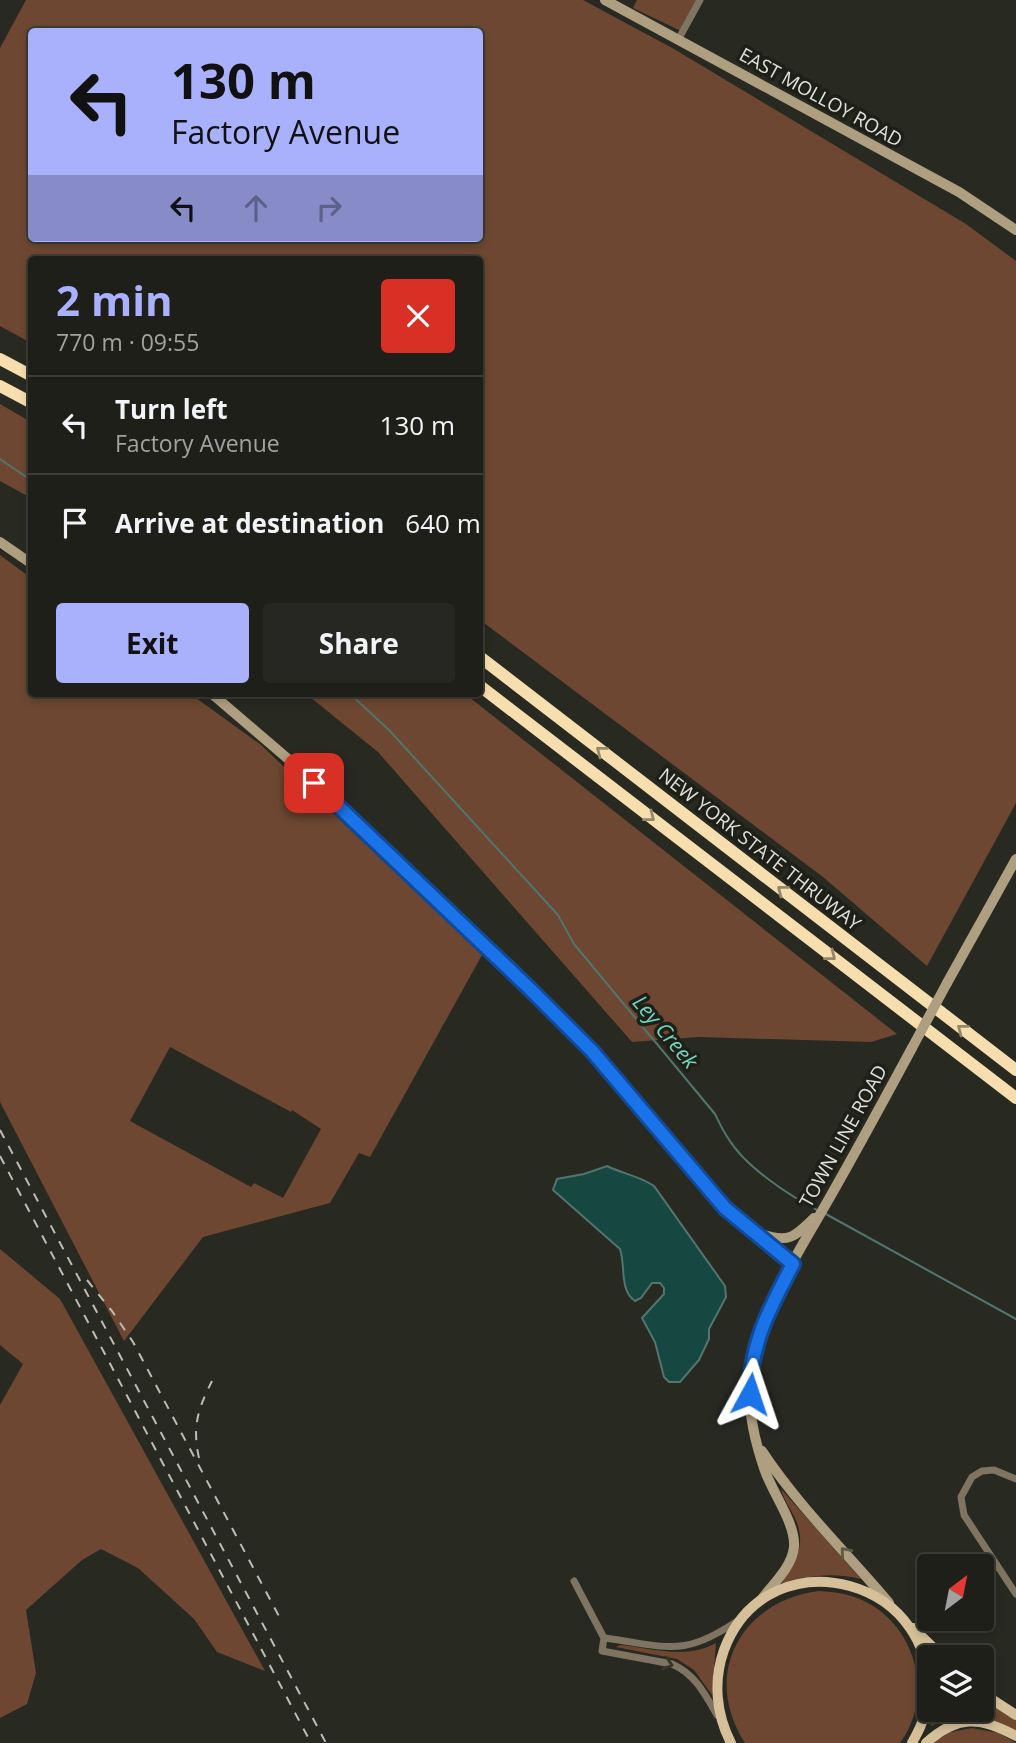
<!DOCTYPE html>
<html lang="en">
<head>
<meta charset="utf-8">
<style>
  body { margin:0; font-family:"Open Sans",sans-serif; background:#262722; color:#f1f3f6; height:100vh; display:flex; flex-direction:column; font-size:26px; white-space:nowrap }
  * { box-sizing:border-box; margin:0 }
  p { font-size:23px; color:#a1a2a2 }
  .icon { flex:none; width:38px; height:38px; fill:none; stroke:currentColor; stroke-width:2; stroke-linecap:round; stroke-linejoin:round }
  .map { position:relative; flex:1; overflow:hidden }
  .sheet { position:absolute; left:28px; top:256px; width:455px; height:441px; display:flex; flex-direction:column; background:#1e1f19; border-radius:7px; box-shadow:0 4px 10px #0003,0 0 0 2px #3c3d38 }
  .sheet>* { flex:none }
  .top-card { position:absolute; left:28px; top:28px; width:455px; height:214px; border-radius:7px; box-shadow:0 4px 10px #0003,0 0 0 2px #3c3d38; background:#a9b0fc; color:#111; overflow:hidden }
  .needle { width:46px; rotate:32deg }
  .controls { position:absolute; left:917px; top:1554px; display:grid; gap:14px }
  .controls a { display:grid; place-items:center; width:77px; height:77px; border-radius:7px; background:#1e1f19; box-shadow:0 4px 10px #0003,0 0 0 2px #3c3d38; font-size:35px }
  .pin { position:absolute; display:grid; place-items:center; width:60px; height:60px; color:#fff; margin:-30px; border-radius:14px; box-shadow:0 4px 10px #0006 }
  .me { position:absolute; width:77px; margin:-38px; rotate:5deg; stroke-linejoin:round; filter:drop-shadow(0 0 5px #0008) }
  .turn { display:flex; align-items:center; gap:24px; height:147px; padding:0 28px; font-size:32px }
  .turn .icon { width:91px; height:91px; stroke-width:2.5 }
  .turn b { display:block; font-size:49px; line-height:60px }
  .lanes { display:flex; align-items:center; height:66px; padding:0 28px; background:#0003; justify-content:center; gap:35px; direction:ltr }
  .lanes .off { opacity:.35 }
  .round { display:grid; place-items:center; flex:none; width:74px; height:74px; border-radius:7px; background:#262722 }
  .overview { display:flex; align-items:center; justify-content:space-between; height:119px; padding:0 28px }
  h1 { font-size:42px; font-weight:700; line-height:52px; color:#a9b0fc }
  .primary-button { display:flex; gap:14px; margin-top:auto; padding:14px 28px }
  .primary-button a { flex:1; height:80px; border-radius:7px; background:#a9b0fc; color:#111; font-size:28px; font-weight:700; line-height:80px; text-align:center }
  .primary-button a+a { background:#262722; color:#f1f3f6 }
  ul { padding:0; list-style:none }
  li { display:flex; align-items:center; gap:21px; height:98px; padding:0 28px; border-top:2px solid #3c3d38 }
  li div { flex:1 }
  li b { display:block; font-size:26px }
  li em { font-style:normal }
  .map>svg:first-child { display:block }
</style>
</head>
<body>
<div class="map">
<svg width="1016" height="1743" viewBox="0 0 1016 1743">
  <rect width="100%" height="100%" fill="#282921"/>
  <!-- green -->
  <path fill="#6d4731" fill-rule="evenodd" d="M26 0H583L674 49 966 224 1016 261V803L927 966 823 877 480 620V259H32L31 343 0 326V48ZM32 32H480V238H32Z
    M637 0H699L683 32 633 8Z
    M0 404 31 422V498L0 481Z
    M0 555 31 578 32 693H189L260 744 482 955 370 1157 359 1153 330 1203 203 1237 124 1341 0 1102ZM170 1047 291 1112 292 1110 321 1129 283 1198 254 1183 251 1187 130 1121Z
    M305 693H464L897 1034 871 1042 699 1037 632 1042 378 752Z
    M0 1249 60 1299 265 1671 217 1652 194 1619 138 1568 101 1549 82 1560 26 1610 36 1673 27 1704 0 1718V1405L23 1364 0 1345Z
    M781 1489 861 1579C832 1572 808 1575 781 1585 794 1560 808 1548 795 1518 790 1508 783 1498 781 1489Z
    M819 1591C836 1592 851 1594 866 1602 917 1628 934 1697 900 1743H745C701 1675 740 1601 819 1591Z
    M716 1643 712 1695 694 1670 677 1659 616 1647 620 1645C652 1648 686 1660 716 1643Z
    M982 1699 1016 1720V1732L974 1717 947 1719 931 1726 934 1710H982Z
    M972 1728 999 1733 1016 1743H933L950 1732Z"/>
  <!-- water -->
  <path fill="#164740" stroke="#52756e" stroke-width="2" d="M607 1166C623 1174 640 1176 654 1186L725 1286 726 1297 709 1329V1339L699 1360 680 1382H669L664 1377 655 1342 642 1318 664 1294V1288L660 1283H652L641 1298 635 1301C619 1290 626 1267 620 1249L553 1190 557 1179 584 1174Z"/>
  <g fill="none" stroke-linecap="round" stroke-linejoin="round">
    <!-- stream -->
    <path stroke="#52756e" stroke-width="2" d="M0 459 25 476 32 478
      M349 693 389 730 558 915 574 944 715 1114C719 1122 723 1131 728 1138 745 1167 790 1196 819 1211
      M824 1213 1016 1319"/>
    <!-- street -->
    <path stroke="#7e7461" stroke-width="7" d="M678 40 700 0
      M1016 1479 994 1470 982 1471 972 1477 961 1497 964 1515 1016 1594
      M574 1581 604 1638 602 1651 672 1664C695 1674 705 1694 717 1715
      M604 1638C667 1646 683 1659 740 1619"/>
    <!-- secondary -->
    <path stroke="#af9f81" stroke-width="10" d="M605 0 959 192 1016 230
      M0 542 32 564
      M211 693 294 764 530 989 592 1051 628 1092 704 1186 740 1222 793 1264
      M947 983 1016 859
      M761 1234C788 1243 794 1238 814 1218
      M762 1451C799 1507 846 1552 889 1603
      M761 1600C773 1584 792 1567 794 1547 796 1523 771 1491 764 1468 754 1439 747 1405 750 1374 755 1317 802 1247 830 1197 858 1148 885 1098 912 1048"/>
    <!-- primary -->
    <path stroke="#d5c099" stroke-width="10" d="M913 1628 943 1657
      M982 1693 1016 1715
      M731 1743C716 1714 713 1681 724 1650 768 1531 948 1579 926 1708 924 1721 918 1732 912 1743
      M926 1743C957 1715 980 1716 1016 1736"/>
    <!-- highway -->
    <path stroke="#f7deae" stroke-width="12" d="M0 359 32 376
      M0 386 32 403
      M480 657 1016 1070
      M480 686 1016 1098"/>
    <!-- rail -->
    <path stroke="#bcbdb7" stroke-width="2" stroke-dasharray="9 9" stroke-linecap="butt" d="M0 1130 326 1743
      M0 1156 311 1743
      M87 1280 112 1311 133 1342 281 1620
      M199 1458C192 1426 198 1409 212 1381"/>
    <!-- secondary-bridge -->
    <path stroke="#af9f81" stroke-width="10" d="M912 1048 947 983"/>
  </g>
  <!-- one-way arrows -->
  <defs><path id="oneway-chevron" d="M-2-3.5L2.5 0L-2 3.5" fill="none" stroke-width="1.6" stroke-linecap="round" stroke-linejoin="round" transform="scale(1.75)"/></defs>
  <g stroke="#95886a">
    <use href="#oneway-chevron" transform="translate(601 751) rotate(-142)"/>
    <use href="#oneway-chevron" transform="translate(650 817) rotate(38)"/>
    <use href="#oneway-chevron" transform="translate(782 890) rotate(-142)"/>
    <use href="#oneway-chevron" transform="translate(831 956) rotate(38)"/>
    <use href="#oneway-chevron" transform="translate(962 1029) rotate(-142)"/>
  </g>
  <use stroke="#5f5947" href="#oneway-chevron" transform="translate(845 1552) rotate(-131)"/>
  <use stroke="#36352a" href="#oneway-chevron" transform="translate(668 1664) rotate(16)"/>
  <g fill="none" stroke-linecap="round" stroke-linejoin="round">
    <defs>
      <path id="route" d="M314 783 530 989 592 1051 725 1208 793 1264C770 1308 750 1343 750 1394"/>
    </defs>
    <!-- route casing -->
    <use href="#route" stroke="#114b97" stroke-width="18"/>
    <!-- route -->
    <use href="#route" stroke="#1a73e8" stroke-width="12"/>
  </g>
  <g text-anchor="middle" stroke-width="7" stroke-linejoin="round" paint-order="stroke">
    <!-- street labels -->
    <g font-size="19" fill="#dfe0db" stroke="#1e2018">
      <text transform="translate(821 97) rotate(29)" y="7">EAST MOLLOY ROAD</text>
      <text transform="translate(760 849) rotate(38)" y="7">NEW YORK STATE THRUWAY</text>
      <text transform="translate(843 1136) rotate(-61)" y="7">TOWN LINE ROAD</text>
    </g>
    <!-- water labels -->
    <g font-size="21" font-style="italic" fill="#72d6c4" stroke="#1e2018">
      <text transform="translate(665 1032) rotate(50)" y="7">Ley Creek</text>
    </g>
  </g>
</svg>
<div class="controls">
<a><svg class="needle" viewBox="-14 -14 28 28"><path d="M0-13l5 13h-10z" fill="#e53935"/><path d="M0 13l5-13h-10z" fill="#a1a2a2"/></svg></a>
<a><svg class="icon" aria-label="layers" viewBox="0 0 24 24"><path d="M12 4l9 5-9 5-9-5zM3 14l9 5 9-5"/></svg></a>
</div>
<div class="pin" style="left:314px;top:783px;background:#d93025"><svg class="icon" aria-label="arrive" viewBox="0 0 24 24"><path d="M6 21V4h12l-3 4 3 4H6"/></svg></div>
<svg class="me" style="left:750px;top:1394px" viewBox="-20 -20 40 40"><path d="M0-17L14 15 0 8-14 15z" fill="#1a73e8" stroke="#fff" stroke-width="4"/></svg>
<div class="top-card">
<div class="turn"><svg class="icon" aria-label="left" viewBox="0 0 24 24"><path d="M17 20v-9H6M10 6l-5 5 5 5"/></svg><div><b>130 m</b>Factory Avenue</div></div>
<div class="lanes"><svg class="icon" aria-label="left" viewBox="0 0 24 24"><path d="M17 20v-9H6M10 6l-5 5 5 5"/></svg><svg class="icon off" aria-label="ahead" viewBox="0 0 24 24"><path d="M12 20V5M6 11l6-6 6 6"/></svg><svg class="icon off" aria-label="right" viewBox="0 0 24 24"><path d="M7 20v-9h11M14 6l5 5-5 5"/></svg></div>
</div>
<section class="sheet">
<div class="overview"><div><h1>2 min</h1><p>770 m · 09:55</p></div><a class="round" style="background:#d93025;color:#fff"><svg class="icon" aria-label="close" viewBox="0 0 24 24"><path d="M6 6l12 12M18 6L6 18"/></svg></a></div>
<ul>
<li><svg class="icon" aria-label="left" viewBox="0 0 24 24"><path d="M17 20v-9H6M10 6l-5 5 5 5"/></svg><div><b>Turn left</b><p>Factory Avenue</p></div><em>130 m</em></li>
<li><svg class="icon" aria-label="arrive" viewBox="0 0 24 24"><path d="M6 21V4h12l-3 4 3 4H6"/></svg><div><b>Arrive at destination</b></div><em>640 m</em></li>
</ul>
<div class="primary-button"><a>Exit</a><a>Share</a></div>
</section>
</div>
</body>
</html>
